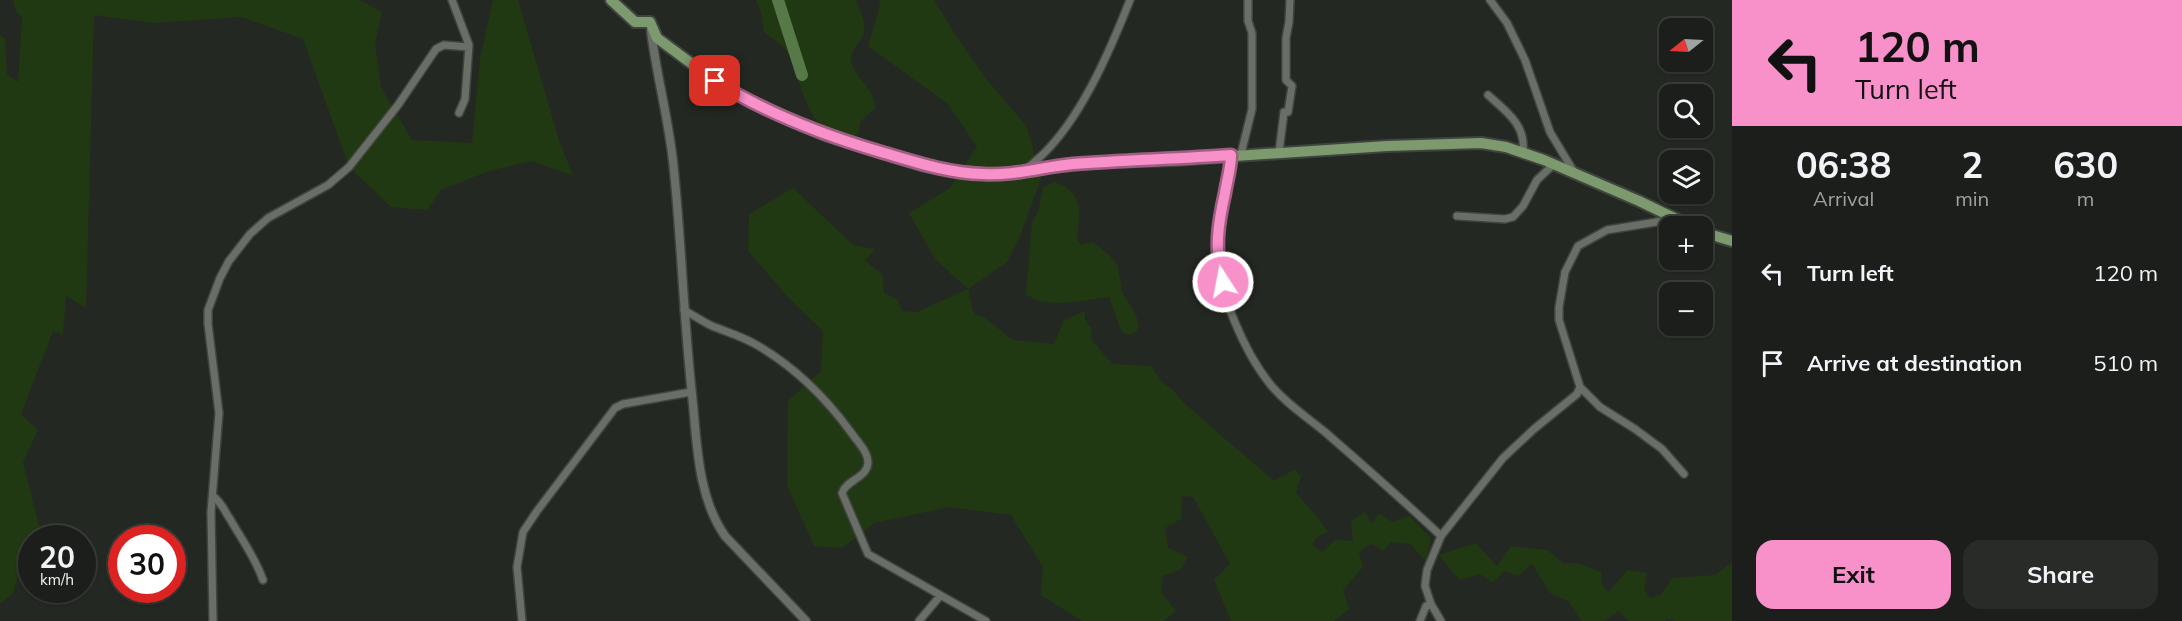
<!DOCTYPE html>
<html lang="en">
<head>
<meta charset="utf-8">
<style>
  body { margin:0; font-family:Mulish,sans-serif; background:#282b27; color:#f1f3f6; height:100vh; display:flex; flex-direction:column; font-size:22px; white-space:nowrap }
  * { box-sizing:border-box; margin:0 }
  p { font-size:20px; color:#a0a2a2 }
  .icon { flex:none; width:33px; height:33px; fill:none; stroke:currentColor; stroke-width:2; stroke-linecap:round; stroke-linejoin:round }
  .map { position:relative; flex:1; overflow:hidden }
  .panel { display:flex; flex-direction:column; background:#1b1e1a; width:450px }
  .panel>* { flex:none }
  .guide { background:#f890ca; color:#111; overflow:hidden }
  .needle { width:39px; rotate:252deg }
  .buttons { position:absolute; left:1659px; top:18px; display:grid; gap:12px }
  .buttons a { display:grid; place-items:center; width:54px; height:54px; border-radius:12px; background:#1b1e1a; box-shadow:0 2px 4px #0004,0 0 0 2px #393c39; font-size:30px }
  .speed { position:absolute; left:18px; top:525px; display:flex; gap:12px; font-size:30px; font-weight:700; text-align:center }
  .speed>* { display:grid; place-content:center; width:78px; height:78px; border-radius:50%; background:#1b1e1a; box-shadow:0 2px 4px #0004,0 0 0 2px #393c39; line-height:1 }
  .speed small { font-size:15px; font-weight:400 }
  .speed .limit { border:9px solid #d22; background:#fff; color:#111 }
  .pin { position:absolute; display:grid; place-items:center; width:51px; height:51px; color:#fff; margin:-26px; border-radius:12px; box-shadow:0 3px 9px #0006 }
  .me { position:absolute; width:66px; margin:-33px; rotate:349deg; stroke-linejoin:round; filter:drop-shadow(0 0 4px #0008) }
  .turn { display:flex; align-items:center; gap:21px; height:126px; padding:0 24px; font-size:27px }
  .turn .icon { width:78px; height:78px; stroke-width:2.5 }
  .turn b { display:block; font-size:42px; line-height:51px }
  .eta { display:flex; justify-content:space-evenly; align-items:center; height:102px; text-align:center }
  .eta b { font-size:36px; font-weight:700; line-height:42px }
  .button { display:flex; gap:12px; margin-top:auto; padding:12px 24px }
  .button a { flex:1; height:69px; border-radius:18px; background:#f890ca; color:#111; font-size:24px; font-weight:700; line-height:69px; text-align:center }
  .button a+a { background:#282b27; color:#f1f3f6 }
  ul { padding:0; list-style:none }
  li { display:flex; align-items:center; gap:18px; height:90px; padding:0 24px }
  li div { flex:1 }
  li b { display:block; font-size:22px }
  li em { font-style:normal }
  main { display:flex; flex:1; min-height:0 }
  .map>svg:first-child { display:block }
</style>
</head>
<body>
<main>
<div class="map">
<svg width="1732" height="621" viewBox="0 0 1732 621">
  <rect width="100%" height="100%" fill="#242822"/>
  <!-- green -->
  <path fill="#203912" d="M13 0H360L382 12 375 43 381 87 412 140 472 143 480 59 493 0H518L559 140 573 176 532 161 489 171 441 190 427 210 391 207 349 167 303 39 241 17 154 23 94 15 86 308 66 296 63 334 53 331 21 414 38 430 23 462 42 538H32L31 568 19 572 13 593 0 604V35L5 39 7 74 18 82 22 17 16 12Z
    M756 0H856C860 10 866 21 864 32 862 42 849 51 851 61 854 74 865 82 871 93 873 97 874 103 876 107L861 121 858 134 850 138C814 128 809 113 798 79 796 72 794 64 791 57 785 46 773 39 764 32L761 12Z
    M879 0H934L955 34 983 75 1027 127 1041 179 1020 236 1007 262 968 289 974 315 982 316 1013 340 1054 344 1064 320 1085 311V321L1092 328 1091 339 1112 364 1151 366 1162 382 1172 389 1185 404 1274 481 1294 470 1301 476 1296 493 1315 514 1328 532 1318 536 1312 544 1322 552 1335 540 1353 541 1351 521 1365 512 1372 524 1379 513 1392 522 1409 516 1431 538 1426 561 1410 544 1391 542 1383 551 1371 543 1359 553 1363 567 1343 590 1349 609 1334 621H1231L1214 580 1230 564 1193 497 1182 496 1181 519 1165 528 1168 548 1188 557 1180 570 1163 576 1161 592 1176 611 1164 621H1082L1041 595 1043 567 1011 515 950 507 874 523 842 548 814 546 787 485 788 401 821 371 823 331 787 296 748 251 749 214 793 188 853 245 875 249 865 261 882 274 884 293 898 300 902 311 917 312 968 289 935 259 909 213 950 188 977 147 948 104 868 46 880 6Z
    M1055 182C1086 194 1079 213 1077 240L1081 245 1093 242 1110 256 1118 266 1122 292 1136 315 1139 327C1135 334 1132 335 1124 334L1120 328 1109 297C1084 299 1047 311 1026 294L1032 223 1039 209 1043 187Z
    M1476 543 1497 566 1511 546 1547 550 1563 563H1577L1601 572V583L1608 592 1628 570 1647 573 1644 590 1650 598 1661 595 1672 578 1715 575 1732 562V621H1676L1667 619 1665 621H1629L1619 611 1604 621H1582L1568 601 1550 593 1532 564 1518 576 1504 571 1493 583 1480 574 1459 580 1439 555Z"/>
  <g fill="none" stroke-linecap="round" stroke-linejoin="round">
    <!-- river -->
    <path stroke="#577847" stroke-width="12" d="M778 0 802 75"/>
    <defs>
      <path id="minor" d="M452 0 469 45 465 99 459 113
        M1490 0 1507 23 1525 60 1550 132 1574 172
        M1488 95C1507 112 1526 125 1523 152
        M1279 152 1284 112H1288L1292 86 1286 80V38L1289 22 1290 0
        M1241 154 1252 109V33L1248 21V0
        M1231 155C1230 187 1216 217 1217 250 1217 290 1245 353 1270 384 1285 403 1307 417 1325 432 1364 466 1403 500 1441 536
        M1026 170C1034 162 1043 155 1050 147 1085 109 1111 48 1130 0
        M1457 216 1505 219 1513 217 1523 206 1537 180 1553 165
        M1675 219 1607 230 1578 246 1565 272 1559 307V320L1580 387 1600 407 1635 429 1662 449 1684 474
        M684 310C693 315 703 322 712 326 727 332 741 336 755 344 792 365 825 397 850 431 856 440 868 451 868 463 867 478 846 480 842 493L868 554 986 621
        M213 496C222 503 224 510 230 519 242 540 255 557 263 580
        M213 621 211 512 219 413 208 324V310L220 278 229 261 250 234 268 218 328 185 349 167 398 105 436 49 444 45 468 47
        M522 621 517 567 523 532 537 511 615 408 623 404 691 392
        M919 621 940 596
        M1420 621 1426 606 1431 604
        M1441 621 1431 604 1425 586 1427 570 1441 536 1503 458 1534 429 1577 394 1580 387"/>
      <path id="tertiary" d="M651 31C657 79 670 124 674 171 682 249 684 327 693 404 697 448 699 499 725 536L806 621"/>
      <path id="primary" d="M611 0 635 22H650L657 38 715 81 750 102 825 135 921 165 940 169 982 174H1008L1059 166 1105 162 1175 160 1387 146 1481 143 1506 147 1544 160 1639 201 1691 226
        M1702 232 1732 241"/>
    </defs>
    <!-- minor casing -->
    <use href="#minor" stroke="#40443f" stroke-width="10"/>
    <!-- tertiary casing -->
    <use href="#tertiary" stroke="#40443f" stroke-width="11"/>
    <!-- primary casing -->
    <use href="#primary" stroke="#40443f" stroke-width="14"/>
    <!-- minor -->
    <use href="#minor" stroke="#696e67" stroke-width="7"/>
    <!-- tertiary -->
    <use href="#tertiary" stroke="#696e67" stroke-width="8"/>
    <!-- primary -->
    <use href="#primary" stroke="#7c9a6e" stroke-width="10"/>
  </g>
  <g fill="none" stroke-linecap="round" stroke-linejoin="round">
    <defs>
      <path id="route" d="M715 81C766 113 823 135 881 152 915 162 947 173 983 174 1013 176 1042 167 1073 164 1125 160 1178 159 1231 155 1231 168 1227 180 1225 193 1218 224 1214 250 1223 282"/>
    </defs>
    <!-- route casing -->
    <use href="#route" stroke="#a15e83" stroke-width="15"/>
    <!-- route -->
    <use href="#route" stroke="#f890ca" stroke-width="10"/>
  </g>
</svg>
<div class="buttons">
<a><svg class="needle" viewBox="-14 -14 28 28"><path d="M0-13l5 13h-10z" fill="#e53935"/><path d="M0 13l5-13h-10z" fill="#a0a2a2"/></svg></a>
<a><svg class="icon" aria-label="search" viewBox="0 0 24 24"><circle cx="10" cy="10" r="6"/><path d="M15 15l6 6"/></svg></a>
<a><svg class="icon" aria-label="layers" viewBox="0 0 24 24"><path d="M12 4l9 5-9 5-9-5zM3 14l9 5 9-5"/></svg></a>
<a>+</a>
<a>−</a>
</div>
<div class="speed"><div>20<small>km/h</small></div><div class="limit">30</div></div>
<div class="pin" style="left:715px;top:81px;background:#d93025"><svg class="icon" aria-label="arrive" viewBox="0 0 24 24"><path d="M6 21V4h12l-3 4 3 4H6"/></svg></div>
<svg class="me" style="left:1223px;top:282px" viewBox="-20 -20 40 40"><circle r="17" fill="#f890ca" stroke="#fff" stroke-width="3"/><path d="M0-11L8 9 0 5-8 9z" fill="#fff"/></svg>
</div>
<section class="panel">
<div class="guide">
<div class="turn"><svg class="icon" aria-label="left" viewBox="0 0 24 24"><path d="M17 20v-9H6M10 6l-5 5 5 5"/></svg><div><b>120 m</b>Turn left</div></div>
</div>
<div class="eta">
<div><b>06:38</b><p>Arrival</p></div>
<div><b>2</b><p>min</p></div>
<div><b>630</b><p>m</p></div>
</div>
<ul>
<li><svg class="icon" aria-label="left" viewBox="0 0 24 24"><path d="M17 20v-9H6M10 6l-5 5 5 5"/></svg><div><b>Turn left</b></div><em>120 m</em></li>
<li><svg class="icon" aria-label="arrive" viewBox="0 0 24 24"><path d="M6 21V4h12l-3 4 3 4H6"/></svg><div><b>Arrive at destination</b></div><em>510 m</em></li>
</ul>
<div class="button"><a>Exit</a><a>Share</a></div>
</section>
</main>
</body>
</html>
